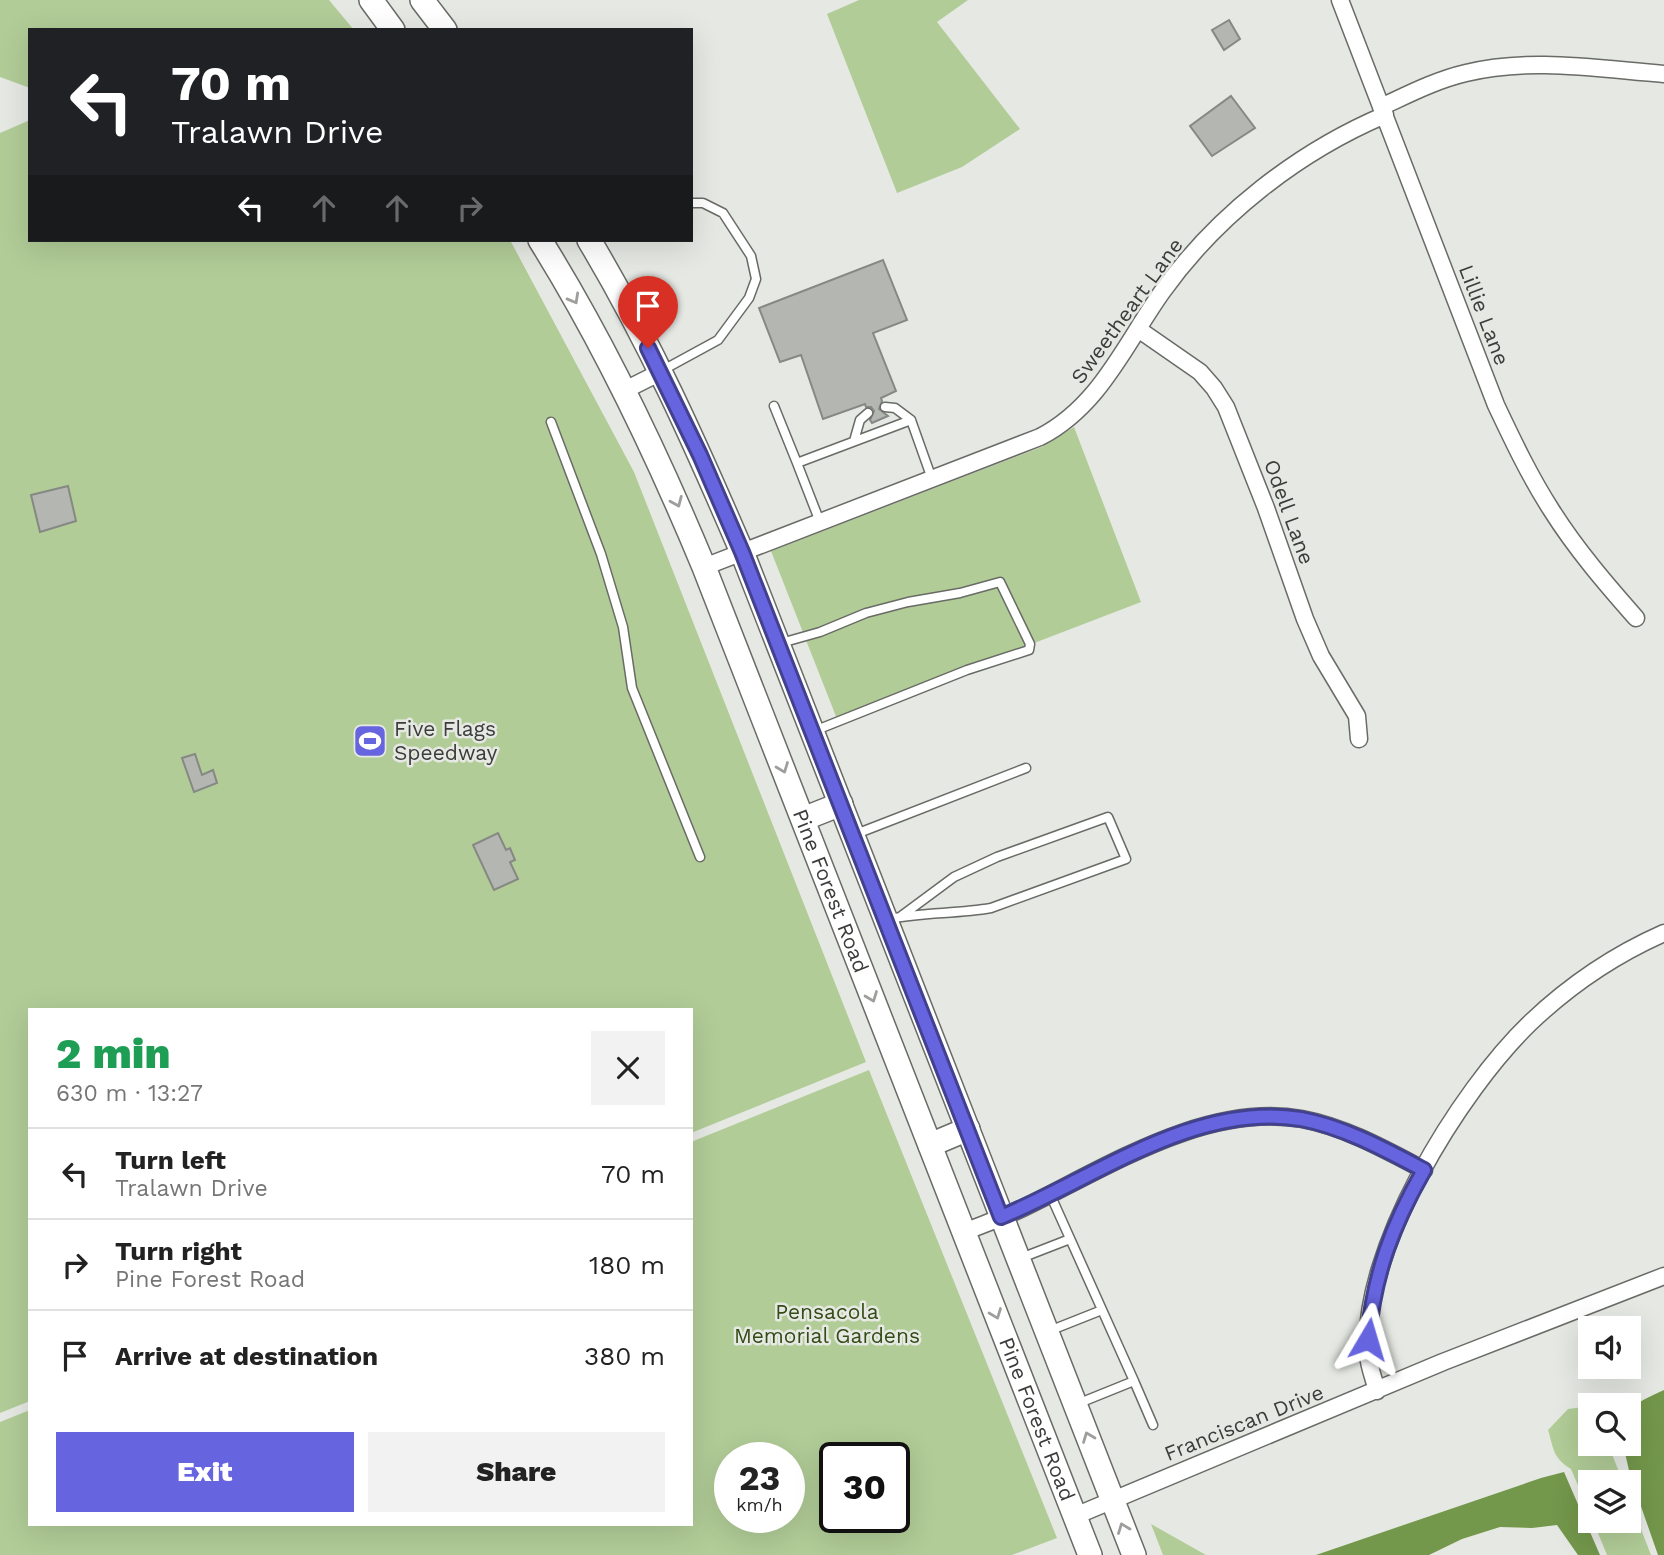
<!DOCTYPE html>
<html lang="en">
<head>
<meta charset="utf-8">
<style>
  body { margin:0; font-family:"Work Sans",sans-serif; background:#f2f2f2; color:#222; height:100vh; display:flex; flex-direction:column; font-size:26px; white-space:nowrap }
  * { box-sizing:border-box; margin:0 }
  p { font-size:23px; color:#767676 }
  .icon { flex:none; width:38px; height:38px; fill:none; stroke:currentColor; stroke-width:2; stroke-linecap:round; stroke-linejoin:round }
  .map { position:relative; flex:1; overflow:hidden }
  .panel { position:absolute; left:28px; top:1008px; width:665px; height:518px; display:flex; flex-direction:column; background:#fff; border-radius:0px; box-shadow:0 7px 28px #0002 }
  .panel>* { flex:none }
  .hud { position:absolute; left:28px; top:28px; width:665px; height:214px; border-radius:0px; box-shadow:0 7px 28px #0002; background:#202124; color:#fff; overflow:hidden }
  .controls { position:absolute; left:1578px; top:1316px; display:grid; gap:14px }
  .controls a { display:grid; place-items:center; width:63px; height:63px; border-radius:0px; background:#fff; box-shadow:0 7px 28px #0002; font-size:35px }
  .speed { position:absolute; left:714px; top:1442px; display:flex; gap:14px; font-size:35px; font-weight:700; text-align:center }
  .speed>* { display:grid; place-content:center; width:91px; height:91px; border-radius:50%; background:#fff; box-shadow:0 7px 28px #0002; line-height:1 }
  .speed small { font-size:18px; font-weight:400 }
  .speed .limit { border:4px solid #111; border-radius:10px; background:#fff; color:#111 }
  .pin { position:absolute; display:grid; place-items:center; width:60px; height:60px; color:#fff; margin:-72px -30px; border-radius:50% 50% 50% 0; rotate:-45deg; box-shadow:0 0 7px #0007 }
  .pin .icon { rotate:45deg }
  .me { position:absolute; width:77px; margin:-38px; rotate:7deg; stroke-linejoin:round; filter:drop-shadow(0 0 5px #0008) }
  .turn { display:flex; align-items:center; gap:24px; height:147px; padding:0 28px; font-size:32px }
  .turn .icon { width:91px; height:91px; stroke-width:2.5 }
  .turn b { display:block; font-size:49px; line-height:60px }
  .lanes { display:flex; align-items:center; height:66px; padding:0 28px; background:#0003; justify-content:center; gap:35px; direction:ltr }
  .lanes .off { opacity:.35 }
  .round { display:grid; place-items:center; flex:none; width:74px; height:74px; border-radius:0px; background:#f2f2f2 }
  .overview { display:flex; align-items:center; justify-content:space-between; height:119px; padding:0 28px }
  h1 { font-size:42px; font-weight:800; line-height:52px; color:#1e9e55 }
  .action { display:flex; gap:14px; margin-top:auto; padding:14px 28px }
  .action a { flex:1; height:80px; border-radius:0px; background:#6664de; color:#fff; font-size:28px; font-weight:800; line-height:80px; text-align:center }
  .action a+a { background:#f2f2f2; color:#222 }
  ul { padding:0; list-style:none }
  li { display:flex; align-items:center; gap:21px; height:91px; padding:0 28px; border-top:2px solid #e0e0e0 }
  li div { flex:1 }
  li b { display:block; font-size:26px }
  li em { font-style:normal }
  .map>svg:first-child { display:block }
</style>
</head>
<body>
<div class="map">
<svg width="1664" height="1555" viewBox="0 0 1664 1555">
  <rect width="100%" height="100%" fill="#e6e9e3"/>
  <!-- green -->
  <path fill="#b1cc97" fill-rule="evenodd" d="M0 0H329L354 30H30V88L0 77Z
    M859 0H968L937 22 1020 129 962 167 897 193 827 14Z
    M30 120V240H510L634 472 866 1062 691 1133V1010H30V1401L0 1413V133Z
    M1074 427 1141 602 837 719 771 551 1044 446Z
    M869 1070 1057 1538 1012 1555H0V1422L30 1410V1524H691V1142ZM730 1458H789V1517H730ZM835 1458H894V1517H835Z
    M1591 1406V1444H1608L1623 1482H1591V1516L1571 1469C1553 1458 1554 1450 1548 1430L1568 1409Z
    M1629 1498 1651 1555H1607L1593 1521H1629Z
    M1151 1524 1206 1555H1163Z"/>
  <!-- water -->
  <path fill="#73974b" d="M1664 1390V1555H1658L1630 1475 1623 1444H1629C1629 1404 1628 1407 1664 1390Z
    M1564 1472 1600 1555H1578L1557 1525 1532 1528 1500 1527 1462 1539 1429 1555H1316L1541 1478Z"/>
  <!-- building -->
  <path fill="#b4b7b1" stroke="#858883" stroke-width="2" d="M1229 20 1240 39 1224 50 1212 30Z
    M1231 96 1255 128 1212 156 1190 126Z
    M883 260 907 320 873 333 896 391 881 398 882 401 879 409 888 416 872 423 870 420 874 411 871 407H866L865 404 823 419 801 355 780 362 759 308Z
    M68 486 76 521 40 532 31 495Z
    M195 754 202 775 213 770 217 783 194 792 182 758Z
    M498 833 506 850 510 848 515 860 510 862 518 879 494 890 473 845Z"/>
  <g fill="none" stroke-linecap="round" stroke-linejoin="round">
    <defs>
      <path id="service" d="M663 370 718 340 749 298 756 279 751 256 723 213 703 203H691
        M774 406 797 463
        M885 407 895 408 911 420
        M551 422 601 554 623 627 632 688 700 857
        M854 441 860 420 868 413
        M820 522 797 463 911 420 932 479
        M781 643 820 632 866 613 908 602 960 593 1000 582 1030 644 1029 650 967 670 814 731
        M856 834 1026 768
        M889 919C923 912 957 914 991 908L1126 859 1108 817 997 857 954 877 900 917
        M1050 1194 1134 1381 1077 1404
        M1021 1258 1070 1239
        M1049 1331 1102 1310
        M1134 1381 1153 1425"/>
      <path id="minor" d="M1340 0 1496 405C1513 441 1530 477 1552 511 1576 549 1606 584 1636 618
        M1381 107C1409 94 1436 80 1466 73 1530 57 1599 69 1664 74
        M1138 329 1200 372 1214 388 1226 407 1266 508 1305 619 1321 656 1357 716 1359 739
        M625 390 661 372
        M704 567 1040 437C1100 406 1125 344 1162 292 1217 215 1298 152 1385 115
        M964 1232C984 1224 1004 1217 1023 1208 1106 1168 1206 1102 1302 1119 1345 1127 1386 1150 1424 1170
        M1377 1391C1374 1379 1369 1367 1368 1355 1360 1251 1459 1091 1531 1022 1570 985 1614 955 1664 933
        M1075 1516 1443 1362 1664 1276"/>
      <g id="secondary">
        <path d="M371 0 393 30"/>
        <path d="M422 0 445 30"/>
        <path id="s1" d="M540 240C605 344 657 454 704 567L1090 1555"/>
        <path d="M589 240C649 340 696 445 742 552L1134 1555"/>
        <path d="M803 819 841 804"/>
        <path d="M930 1145 968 1129"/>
      </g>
    </defs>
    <!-- service casing -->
    <use href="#service" stroke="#696b66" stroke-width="11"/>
    <!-- minor casing -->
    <use href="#minor" stroke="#696b66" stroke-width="19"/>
    <!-- secondary casing -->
    <use href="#secondary" stroke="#696b66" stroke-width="26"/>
    <!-- service -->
    <use href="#service" stroke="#fff" stroke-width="8"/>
    <!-- minor -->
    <use href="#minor" stroke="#fff" stroke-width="16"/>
    <!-- secondary -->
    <use href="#secondary" stroke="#fff" stroke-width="23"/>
  </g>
  <!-- one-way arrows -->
  <defs><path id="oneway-chevron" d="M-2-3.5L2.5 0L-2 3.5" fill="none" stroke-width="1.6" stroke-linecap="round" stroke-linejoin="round" transform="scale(1.75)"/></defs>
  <g stroke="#9e9e9d">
    <use href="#oneway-chevron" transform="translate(574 299) rotate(61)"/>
    <use href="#oneway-chevron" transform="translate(677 502) rotate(67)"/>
    <use href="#oneway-chevron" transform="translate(783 768) rotate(69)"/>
    <use href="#oneway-chevron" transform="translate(872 997) rotate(69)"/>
    <use href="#oneway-chevron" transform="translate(996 1314) rotate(69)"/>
    <use href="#oneway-chevron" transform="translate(1088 1437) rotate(-111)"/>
    <use href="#oneway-chevron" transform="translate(1123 1528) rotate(-111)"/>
  </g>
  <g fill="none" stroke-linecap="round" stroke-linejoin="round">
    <defs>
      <path id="route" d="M648 348 700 455 742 552 1001 1217C1093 1179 1196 1101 1301 1119 1344 1127 1386 1150 1424 1170 1392 1226 1374 1274 1368 1339"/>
    </defs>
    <!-- route casing -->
    <use href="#route" stroke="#424190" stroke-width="18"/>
    <!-- route -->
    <use href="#route" stroke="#6664de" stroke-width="12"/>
  </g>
  <!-- icons -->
  <defs>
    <symbol id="stadium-square" viewBox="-11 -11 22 22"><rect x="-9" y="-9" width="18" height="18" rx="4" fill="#6664de" stroke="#e6e9e3"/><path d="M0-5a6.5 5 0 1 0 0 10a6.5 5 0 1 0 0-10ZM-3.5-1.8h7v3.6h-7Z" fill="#fff"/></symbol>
  </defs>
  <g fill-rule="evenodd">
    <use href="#stadium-square" x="351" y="722" width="38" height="38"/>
  </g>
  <g text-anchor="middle" stroke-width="5" stroke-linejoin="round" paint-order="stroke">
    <!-- street labels -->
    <g font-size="21" fill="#3c3d3b" stroke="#e6e9e3">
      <text transform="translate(1127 311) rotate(-54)" y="7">Sweetheart Lane</text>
      <text transform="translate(1484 315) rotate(69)" y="7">Lillie Lane</text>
      <text transform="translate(1289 512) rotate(70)" y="7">Odell Lane</text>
      <text dy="7" stroke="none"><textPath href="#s1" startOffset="714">Pine Forest Road</textPath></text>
      <text dy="7" stroke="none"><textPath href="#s1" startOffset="1281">Pine Forest Road</textPath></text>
      <text transform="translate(1244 1423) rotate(-22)" y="7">Franciscan Drive</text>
    </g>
    <!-- poi labels -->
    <g font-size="21" fill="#3c3d3b" stroke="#e6e9e3" text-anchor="start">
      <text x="394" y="736">Five Flags<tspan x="394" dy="24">Speedway</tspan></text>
    </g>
    <!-- park labels -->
    <g font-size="21" fill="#334b14" stroke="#e6e9e3">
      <text x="827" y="1319">Pensacola<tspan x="827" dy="24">Memorial Gardens</tspan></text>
    </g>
  </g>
</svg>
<div class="controls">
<a><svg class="icon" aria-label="sound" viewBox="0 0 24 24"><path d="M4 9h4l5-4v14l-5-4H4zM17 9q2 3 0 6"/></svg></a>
<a><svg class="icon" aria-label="search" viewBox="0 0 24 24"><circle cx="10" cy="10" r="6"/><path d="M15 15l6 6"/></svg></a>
<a><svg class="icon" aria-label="layers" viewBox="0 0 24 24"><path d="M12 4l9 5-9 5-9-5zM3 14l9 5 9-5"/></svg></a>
</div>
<div class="speed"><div>23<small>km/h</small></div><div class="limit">30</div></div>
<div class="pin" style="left:648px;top:348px;background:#d93025"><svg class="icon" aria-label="arrive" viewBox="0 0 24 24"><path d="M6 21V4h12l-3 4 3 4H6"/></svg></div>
<svg class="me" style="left:1368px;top:1339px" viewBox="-20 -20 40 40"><path d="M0-17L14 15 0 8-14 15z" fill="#6664de" stroke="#fff" stroke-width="4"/></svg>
<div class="hud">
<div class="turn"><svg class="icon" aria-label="left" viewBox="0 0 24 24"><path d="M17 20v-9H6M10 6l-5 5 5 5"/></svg><div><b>70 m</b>Tralawn Drive</div></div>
<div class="lanes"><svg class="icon" aria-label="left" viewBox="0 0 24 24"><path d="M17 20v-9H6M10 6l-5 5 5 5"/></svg><svg class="icon off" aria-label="ahead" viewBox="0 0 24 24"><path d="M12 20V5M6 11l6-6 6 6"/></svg><svg class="icon off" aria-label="ahead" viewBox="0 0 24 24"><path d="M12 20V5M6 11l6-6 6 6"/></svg><svg class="icon off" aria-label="right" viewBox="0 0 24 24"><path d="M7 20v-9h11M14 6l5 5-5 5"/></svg></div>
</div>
<section class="panel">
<div class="overview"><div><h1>2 min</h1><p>630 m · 13:27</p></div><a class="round"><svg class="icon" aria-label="close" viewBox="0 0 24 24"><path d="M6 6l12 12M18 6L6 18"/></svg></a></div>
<ul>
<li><svg class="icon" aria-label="left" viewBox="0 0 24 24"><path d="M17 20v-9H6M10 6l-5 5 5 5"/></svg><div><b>Turn left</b><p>Tralawn Drive</p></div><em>70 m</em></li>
<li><svg class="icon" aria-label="right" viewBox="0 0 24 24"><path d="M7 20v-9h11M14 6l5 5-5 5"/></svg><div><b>Turn right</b><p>Pine Forest Road</p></div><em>180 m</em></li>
<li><svg class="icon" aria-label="arrive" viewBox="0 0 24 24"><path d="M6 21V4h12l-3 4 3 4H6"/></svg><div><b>Arrive at destination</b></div><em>380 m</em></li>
</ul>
<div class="action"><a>Exit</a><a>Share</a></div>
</section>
</div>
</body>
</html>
